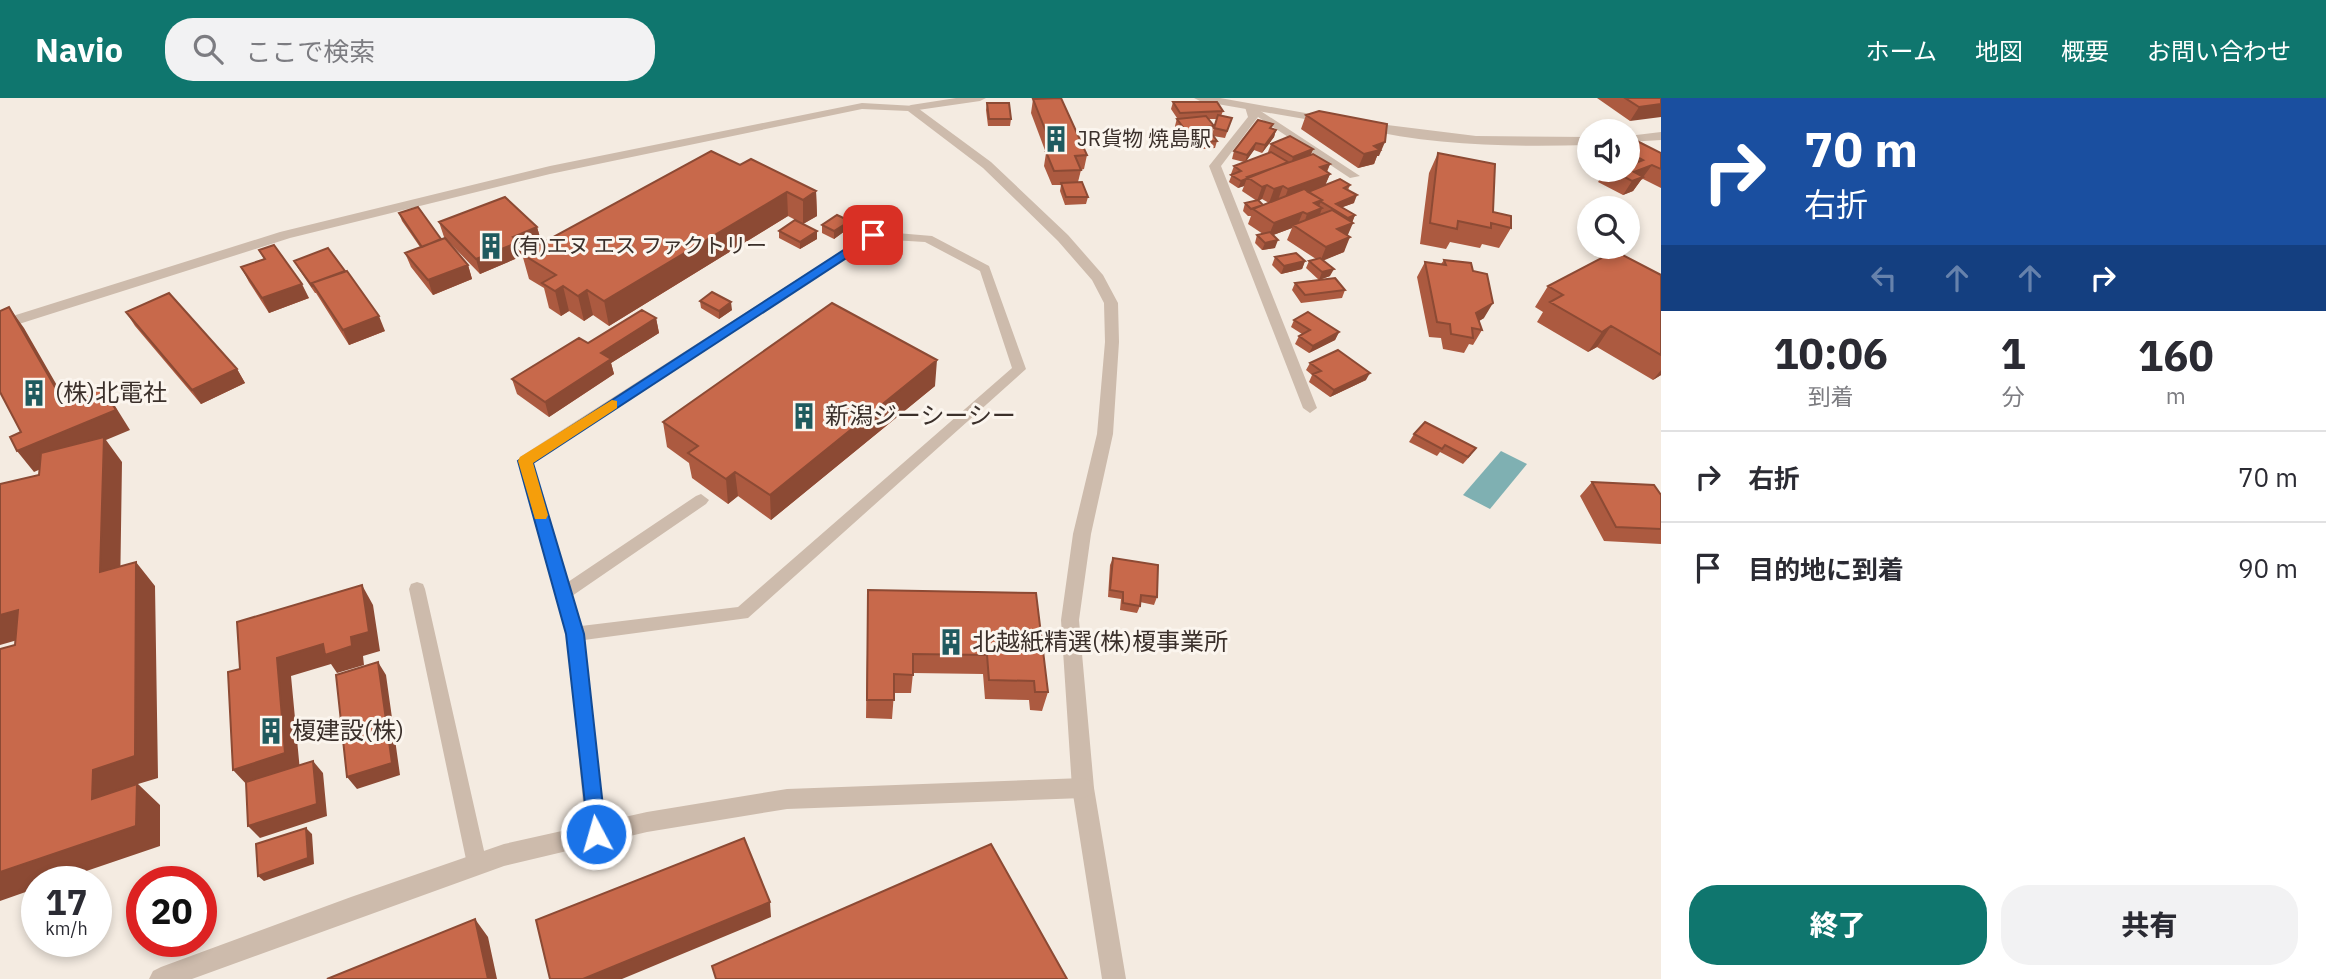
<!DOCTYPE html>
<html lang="ja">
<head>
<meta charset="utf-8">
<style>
  body { margin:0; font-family:"IBM Plex Sans","Noto Sans JP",sans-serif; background:#f2f2f3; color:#2b2b33; height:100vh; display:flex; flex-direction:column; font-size:26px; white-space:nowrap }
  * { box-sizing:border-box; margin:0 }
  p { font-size:23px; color:#7c7c81 }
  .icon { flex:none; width:38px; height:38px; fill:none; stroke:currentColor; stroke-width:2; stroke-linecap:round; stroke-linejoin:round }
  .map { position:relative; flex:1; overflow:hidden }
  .sheet { display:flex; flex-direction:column; background:#fff; width:665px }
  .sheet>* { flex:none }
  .top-card { background:#1a4fa0; color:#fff; overflow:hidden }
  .controls { position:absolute; left:1577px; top:21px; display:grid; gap:14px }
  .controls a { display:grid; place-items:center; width:63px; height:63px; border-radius:50%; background:#fff; box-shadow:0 4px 10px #0003; font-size:35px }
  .speed { position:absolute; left:21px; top:768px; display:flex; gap:14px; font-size:35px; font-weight:700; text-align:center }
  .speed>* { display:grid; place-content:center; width:91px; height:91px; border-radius:50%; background:#fff; box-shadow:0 4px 10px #0003; line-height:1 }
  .speed small { font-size:18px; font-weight:400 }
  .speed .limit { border:10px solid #d22; background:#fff; color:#111 }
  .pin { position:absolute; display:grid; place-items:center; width:60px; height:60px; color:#fff; margin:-30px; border-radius:14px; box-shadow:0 4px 10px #0006 }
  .me { position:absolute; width:77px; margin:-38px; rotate:354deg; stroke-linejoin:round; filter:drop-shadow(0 0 5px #0008) }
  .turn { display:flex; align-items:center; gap:24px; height:147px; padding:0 28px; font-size:32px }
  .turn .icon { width:91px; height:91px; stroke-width:2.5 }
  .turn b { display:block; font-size:49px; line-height:60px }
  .lanes { display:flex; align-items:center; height:66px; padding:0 28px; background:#0003; justify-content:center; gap:35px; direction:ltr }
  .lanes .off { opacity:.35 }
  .eta { display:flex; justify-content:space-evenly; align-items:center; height:119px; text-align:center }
  .eta b { font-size:42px; font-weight:800; line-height:49px }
  .button { display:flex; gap:14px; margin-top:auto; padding:14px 28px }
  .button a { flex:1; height:80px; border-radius:28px; background:#0f766e; color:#fff; font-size:28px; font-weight:800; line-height:80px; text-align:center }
  .button a+a { background:#f2f2f3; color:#2b2b33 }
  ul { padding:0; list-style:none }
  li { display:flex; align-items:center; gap:21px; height:91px; padding:0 28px; border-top:2px solid #e1e1e2 }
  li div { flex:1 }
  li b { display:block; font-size:26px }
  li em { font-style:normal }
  header { display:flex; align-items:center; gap:42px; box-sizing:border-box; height:98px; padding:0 35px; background:#0f766e; color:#fff }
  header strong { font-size:33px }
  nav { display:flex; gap:38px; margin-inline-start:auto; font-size:24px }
  .search { width:490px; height:63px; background:#f2f2f3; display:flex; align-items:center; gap:18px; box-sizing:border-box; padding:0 24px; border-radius:28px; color:#7c7c81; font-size:26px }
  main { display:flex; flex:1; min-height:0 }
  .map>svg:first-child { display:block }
</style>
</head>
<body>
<header>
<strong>Navio</strong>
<div class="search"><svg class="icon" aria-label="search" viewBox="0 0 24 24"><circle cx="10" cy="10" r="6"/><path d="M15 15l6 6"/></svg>ここで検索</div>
<nav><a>ホーム</a><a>地図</a><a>概要</a><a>お問い合わせ</a></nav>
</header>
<main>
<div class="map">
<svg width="1661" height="881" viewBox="0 0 1661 881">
  <rect width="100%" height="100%" fill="#f4ebe1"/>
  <!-- water -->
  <path fill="#7fb0b2" d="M1501 353 1527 366 1490 411 1463 397Z"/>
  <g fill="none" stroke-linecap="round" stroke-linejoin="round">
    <!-- service -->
    <path fill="#cdbbac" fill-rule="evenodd" d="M1250 6 1360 78 1350 80 1258 19 1221 68 1317 310 1310 315 1303 310 1209 68 1248 19 1245 9Z
      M873 133 932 138 989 168 1026 271 748 520 584 542 606 736 603 743 596 745 589 743 586 736 567 536 518 363 520 359ZM875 141 925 144 980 173 1012 270 738 509 581 528 572 498 706 406 709 402 701 396 696 398 568 484 533 365Z
      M417 484 423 486 425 491 487 766 484 773 477 776 470 773 467 766 409 491 411 486Z"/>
    <!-- minor -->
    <path fill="#cdbbac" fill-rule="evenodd" d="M862 5 915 8 991 64 1068 137 1103 177 1118 205 1119 244 1113 336 1091 436 1079 522 1094 690 1126 881H1102L1072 690 1061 522 1073 436 1097 336 1105 244 1104 205 1092 182 1058 143 983 70 908 13 862 11 550 76 290 140 0 232V222L280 134 550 68Z"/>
    <!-- tertiary -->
    <path fill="#cdbbac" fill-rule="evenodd" d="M956 0H986L980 3 911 13 905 10 911 7Z
      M1194 0H1220L1328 19 1334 22 1328 25 1200 3Z
      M1363 24 1476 38 1589 39V47C1513 49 1433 48 1359 30L1357 28Z
      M1661 34V42L1628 44V38Z
      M1083 680 1090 683 1094 690 1090 697 1083 700 787 711 647 734 504 768 192 881H149L153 873 161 869 351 799 504 746 647 714 787 691Z"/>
  </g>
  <!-- wall -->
  <path fill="#ac5a40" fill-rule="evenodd" d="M1597 0H1661L1630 23Z
    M1033 1 1087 57 1084 71 1081 72 1078 84 1088 99 1086 106 1065 107 1060 93 1061 87H1052L1044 68 1046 55 1031 15Z
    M1173 4 1223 13 1221 18 1232 20 1225 40 1213 38 1217 43 1215 50 1192 52 1175 28 1177 20 1171 11ZM1208 21H1217L1212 36 1214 28Z
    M987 5 1011 21 1010 28H988L986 12Z
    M1306 17 1379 58H1377L1374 66 1358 70 1301 31Z
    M1272 30 1276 32 1274 39 1262 55 1254 52 1245 64 1270 54H1268L1271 46 1313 51 1311 56 1330 66 1327 74 1330 76 1325 87H1350L1348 92 1354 105 1342 109 1355 117 1347 137 1344 154 1323 162 1330 178 1319 182 1306 170 1309 163 1316 161 1287 142 1292 130 1273 137 1275 150 1262 152 1255 145 1257 137 1263 136 1248 126 1251 118H1248L1243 113 1245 105 1257 103 1242 93 1244 88 1238 90 1229 84 1232 76H1231L1234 68 1244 64 1232 61 1234 53ZM1262 101 1269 105 1263 107 1258 103Z
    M1628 45 1661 55V90L1643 81 1641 82 1633 93 1623 97 1598 84 1606 72H1628Z
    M1438 55 1493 114 1511 130 1499 150 1482 146 1480 150 1450 144 1446 151 1420 146 1429 75Z
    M740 67 816 93 817 118 803 126 788 118 609 228 593 217 584 223 569 213 561 218 549 210 544 190 529 181 522 156Z
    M399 115 441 141 468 167 472 181 433 197 411 169 405 155 420 149 402 123Z
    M439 124 537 129 541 143 521 152 522 158 480 176 444 139Z
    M822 127 849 130 834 141 822 135Z
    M779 133 817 141 800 151 779 140Z
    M259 152 309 200 269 215 249 184 241 169 264 161Z
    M1275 159 1305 163 1302 171 1281 176 1272 167Z
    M1444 162 1484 220 1479 223 1482 232 1473 247 1469 246 1464 255 1443 251 1441 240 1429 239 1417 179 1425 164 1441 166Z
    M294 163 385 233 349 247 316 195H315L298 170Z
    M1661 177V277L1653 282 1597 249 1588 254 1537 224 1543 214 1535 209 1548 188Z
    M1295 185 1345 192 1342 200 1301 205 1292 192Z
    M700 203 732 212 719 221 701 210Z
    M126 214 237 271 245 285 201 306 135 228Z
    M656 220 659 235 611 265 614 276 549 319 517 296 512 281 588 245Z
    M1294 222 1339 234 1335 242 1309 255 1295 246 1299 238 1302 236 1291 229Z
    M1310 265 1366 282 1330 299 1309 284 1312 277 1306 272Z
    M935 288 771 422 738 398 728 406 692 380 689 365 667 349 663 324Z
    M1425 324 1471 357 1463 366 1440 354 1437 358 1409 344 1414 336Z
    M1592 384 1661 397V446L1604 443 1580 398Z
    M1113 460 1157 499 1154 507 1140 504V508L1137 515 1120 512 1121 501 1108 499 1110 467Z
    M868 492 1036 495 1048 594 1042 613 1030 612 1029 602 985 601 983 576 913 575 911 595H894L892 621 866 620Z"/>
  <!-- shaded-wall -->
  <path fill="#8c4a34" d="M1661 6V19L1630 23 1639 9Z
    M1276 32 1274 39 1262 55 1265 47Z
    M1385 44 1379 58H1377L1374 66 1358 70 1364 56 1374 48Z
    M1256 45 1254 52 1245 65 1247 57Z
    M1313 51 1310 59 1291 67 1293 59Z
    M1330 66 1325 77 1330 76 1324 90 1283 105 1288 91 1320 69Z
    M1652 67 1633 93 1623 97 1632 83 1634 74Z
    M1247 80 1244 88 1238 90 1241 83Z
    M1267 87 1262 101 1257 103 1262 89Z
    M1283 88 1278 102 1269 105 1274 91Z
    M816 93 817 118 803 126V102Z
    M787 94 788 118 609 228 604 203Z
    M1357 97 1354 105 1335 112 1336 106Z
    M1322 102 1317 112 1322 110 1317 125 1302 131 1307 116 1314 105Z
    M1303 114 1297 128 1293 127 1292 130 1268 139 1274 125Z
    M1355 117 1352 125H1353L1347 139 1337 131 1348 120Z
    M850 123 849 130 834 141V133Z
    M537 129 541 143 521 152 522 158 480 176 476 161 513 139Z
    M817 133V141L800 151V144Z
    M1350 139 1344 154 1320 164 1326 149Z
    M1278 142 1275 150 1262 152 1265 145Z
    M1305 163 1302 171 1281 176 1284 168Z
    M468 167 472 181 433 197 428 182Z
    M1334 171 1330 178 1319 182 1322 174Z
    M302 186 309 200 269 215 262 200Z
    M563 188 569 213 561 218 555 193Z
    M587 192 593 217 584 223 578 198Z
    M731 204 732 212 719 221V213Z
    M1493 205 1484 220 1467 230 1476 215Z
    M9 209 24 230 78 324 63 303Z
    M379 218 385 233 349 247 343 232Z
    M656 220 659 235 611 265 614 276 549 319 545 304 601 255Z
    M1611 228 1597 249 1588 254 1602 234Z
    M1339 234 1335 242 1309 255 1313 248Z
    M937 262 935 288 771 422 770 397Z
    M237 271 245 285 201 306 192 292Z
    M1661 272V277L1653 282Z
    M1370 275 1366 282 1330 299 1334 292Z
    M101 288 115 308 130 332 106 342 122 364 120 498 100 474 104 343 34 374 17 353Z
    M735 374 738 398 728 406 726 381Z
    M136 464 155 488 158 680 138 686 160 707V748L54 784H37V790L0 803V774L93 672Z
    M362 487 373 507 380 553 363 558 364 567 337 575 331 566 291 578 300 673 249 689 233 672 277 560 323 546 351 539Z
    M18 512 42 535 0 547V517Z
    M378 564 386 577 400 677 357 691 347 679Z
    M313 663 323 675 327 718 260 740 248 728Z
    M306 730 312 736 314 766 264 783 258 778Z
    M770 804 771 819 622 881H583Z
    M475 821 488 839 497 881H488Z"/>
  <!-- building -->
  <path fill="#c8694b" stroke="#8c4a34" stroke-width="2" d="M1061 0 1087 57 1075 58 1081 72 1054 73 1046 54H1054L1033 1Z
    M1625 0H1661V6L1639 9Z
    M1173 4H1217L1223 13 1180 15Z
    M987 5H1009L1011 21H989Z
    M1319 13 1387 26 1385 44 1374 48 1380 52 1364 56 1306 17Z
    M1218 17 1232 20 1227 33 1214 30Z
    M1206 18 1214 28 1207 29 1217 43 1194 44 1177 21Z
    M1258 22 1273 26 1270 30 1276 32 1265 47 1256 45 1247 57 1234 53Z
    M1290 38 1313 51 1293 59 1271 46Z
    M1635 42 1661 55V71L1652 67 1634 74 1643 79 1632 83 1611 72H1628V68L1643 62 1628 54V45Z
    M711 53 740 67 751 61 816 93 803 102 787 94 604 203 587 192 578 198 563 188 555 193 542 185 556 177 522 156Z
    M1271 54 1288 64 1241 83 1231 77 1241 73 1234 68Z
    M1438 55 1495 66 1493 114 1511 118V130L1491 125V130L1458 123 1457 131 1430 125Z
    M1313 56 1330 66 1320 69 1330 76 1288 91 1283 88 1274 91 1267 87 1262 89 1247 79Z
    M1340 81 1350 87 1344 90 1357 97 1336 106 1355 117 1348 120 1320 103 1322 102 1308 94Z
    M1082 84 1088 99H1066L1061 85Z
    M1304 91 1322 102 1314 105 1322 110 1307 116 1303 114 1274 125 1253 111Z
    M505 99 537 129 513 139 519 144 476 161 439 124Z
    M1258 102 1263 107 1251 111 1245 105Z
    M418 109 441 141 422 149 399 115Z
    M1332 112 1353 125 1337 131 1350 139 1326 149 1293 127Z
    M837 117 850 123 834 133 822 127Z
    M795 122 817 133 800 144 779 133Z
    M1270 134 1278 142 1265 145 1257 137Z
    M445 140 468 167 428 182 405 155Z
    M274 147 302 186 262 200 241 169 265 161 259 152Z
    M328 150 345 173 312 185 313 187 312 188 294 163Z
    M1615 153 1661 177V257L1611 228 1602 234 1550 204 1563 197 1548 188Z
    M1296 155 1305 163 1284 168 1275 159Z
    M1320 160 1334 171 1322 174 1309 163Z
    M1444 162 1471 165 1473 173 1487 176 1493 205 1476 215 1482 232 1472 230 1473 240 1451 236 1450 226 1437 224 1425 164 1446 167Z
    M347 173 379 218 343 232 312 185Z
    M1335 180 1345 192 1305 197 1295 185Z
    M712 194 731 204 719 213 700 203Z
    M169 195 237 271 192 292 126 214Z
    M832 205 937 262 770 397 735 374 726 381 688 355 698 348 663 324Z
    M9 209 63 303 101 288 116 312 17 353 10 339 21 334 0 294V213Z
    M642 212 656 220 601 255 611 261 545 304 512 281 579 240 588 245Z
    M1308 214 1339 234 1313 248 1299 238 1310 232 1294 222Z
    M1338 252 1370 275 1334 292 1313 276 1321 273 1310 265Z
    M1425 324 1476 350 1468 359 1445 347 1442 351 1414 336Z
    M104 339 100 474 136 464 135 658 93 672 92 701 137 686 136 728 0 774V551L15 547 18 512 0 517V386L39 377 41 355Z
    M1592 384 1654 387 1661 397V431L1616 429Z
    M1113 460 1158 467 1157 499 1141 497 1140 508 1123 505V494L1110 492Z
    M362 487 369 534 351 539 352 548 325 557 323 546 277 560 285 655 233 672 228 574 240 571 237 524Z
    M868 492 1036 495 1048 594H1035L1034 583 989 582 987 557 913 556V577L894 576V602H867Z
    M378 564 392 665 347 679 336 577Z
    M313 663 317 706 248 728 246 684Z
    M306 730 308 760 258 778 256 746Z
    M744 740 770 804 583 881H550L536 822Z
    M991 746 1067 881H716L712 868Z
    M475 821 488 881H327Z"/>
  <!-- route -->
  <path fill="#1a73e8" stroke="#114b97" stroke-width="2" d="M873 133 879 137 877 140 533 365 584 536 606 736 603 742 596 745 589 742 566 536 518 363Z"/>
  <!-- slow -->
  <path fill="#f59e0b" d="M612 302 617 303V310L533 365 548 417 546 421H535L518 363 520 359Z"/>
  <!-- icons -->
  <defs>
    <symbol id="building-bare" viewBox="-9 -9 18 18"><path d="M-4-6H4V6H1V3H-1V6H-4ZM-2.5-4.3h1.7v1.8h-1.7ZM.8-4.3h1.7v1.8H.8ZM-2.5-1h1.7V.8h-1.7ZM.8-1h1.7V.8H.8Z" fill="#1f5a5e" stroke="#fbf5ee" stroke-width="2.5" paint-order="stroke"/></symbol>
  </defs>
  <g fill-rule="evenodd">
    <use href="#building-bare" x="1037" y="22" width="38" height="38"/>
    <use href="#building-bare" x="472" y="129" width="38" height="38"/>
    <use href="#building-bare" x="15" y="276" width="38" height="38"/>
    <use href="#building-bare" x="785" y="299" width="38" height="38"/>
    <use href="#building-bare" x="932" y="525" width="38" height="38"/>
    <use href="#building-bare" x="252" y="614" width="38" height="38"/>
  </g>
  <g text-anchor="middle" stroke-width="6" stroke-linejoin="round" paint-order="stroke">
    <!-- far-poi labels -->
    <g font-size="21" fill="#3b302b" stroke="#fbf5ee" text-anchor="start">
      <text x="1077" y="48">JR貨物 焼島駅</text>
      <text x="512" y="155">(有)エヌ エス ファクトリー</text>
    </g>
    <!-- poi labels -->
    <g font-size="24" fill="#3b302b" stroke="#fbf5ee" text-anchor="start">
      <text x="55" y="303">(株)北電社</text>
      <text x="825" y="326">新潟ジーシーシー</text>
      <text x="972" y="552">北越紙精選(株)榎事業所</text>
      <text x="292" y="641">榎建設(株)</text>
    </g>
  </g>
</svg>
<div class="controls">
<a><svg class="icon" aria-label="sound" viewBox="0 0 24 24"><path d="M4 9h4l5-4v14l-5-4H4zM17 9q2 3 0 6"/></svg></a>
<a><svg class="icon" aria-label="search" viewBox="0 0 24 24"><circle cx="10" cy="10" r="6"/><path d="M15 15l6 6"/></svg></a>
</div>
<div class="speed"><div>17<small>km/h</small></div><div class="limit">20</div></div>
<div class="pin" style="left:873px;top:137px;background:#d93025"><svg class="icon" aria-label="arrive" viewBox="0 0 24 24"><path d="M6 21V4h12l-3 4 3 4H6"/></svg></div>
<svg class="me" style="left:596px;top:736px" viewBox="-20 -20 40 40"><circle r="17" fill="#1a73e8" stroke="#fff" stroke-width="3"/><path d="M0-11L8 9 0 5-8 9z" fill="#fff"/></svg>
</div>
<section class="sheet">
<div class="top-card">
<div class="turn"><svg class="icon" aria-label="right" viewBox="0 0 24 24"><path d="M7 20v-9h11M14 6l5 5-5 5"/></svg><div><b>70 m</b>右折</div></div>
<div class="lanes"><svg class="icon off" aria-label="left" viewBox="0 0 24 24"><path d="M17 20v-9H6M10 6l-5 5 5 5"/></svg><svg class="icon off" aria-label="ahead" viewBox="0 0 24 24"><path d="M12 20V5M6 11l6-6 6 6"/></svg><svg class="icon off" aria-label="ahead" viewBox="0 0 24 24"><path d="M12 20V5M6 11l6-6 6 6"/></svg><svg class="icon" aria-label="right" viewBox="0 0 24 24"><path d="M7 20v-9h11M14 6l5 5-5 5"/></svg></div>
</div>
<div class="eta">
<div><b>10:06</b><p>到着</p></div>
<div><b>1</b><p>分</p></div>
<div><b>160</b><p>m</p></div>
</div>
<ul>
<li><svg class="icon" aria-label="right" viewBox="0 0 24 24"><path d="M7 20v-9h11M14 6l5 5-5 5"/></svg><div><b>右折</b></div><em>70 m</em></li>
<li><svg class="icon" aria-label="arrive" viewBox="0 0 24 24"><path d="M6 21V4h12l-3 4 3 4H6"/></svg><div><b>目的地に到着</b></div><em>90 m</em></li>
</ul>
<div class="button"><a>終了</a><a>共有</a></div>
</section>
</main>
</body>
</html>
